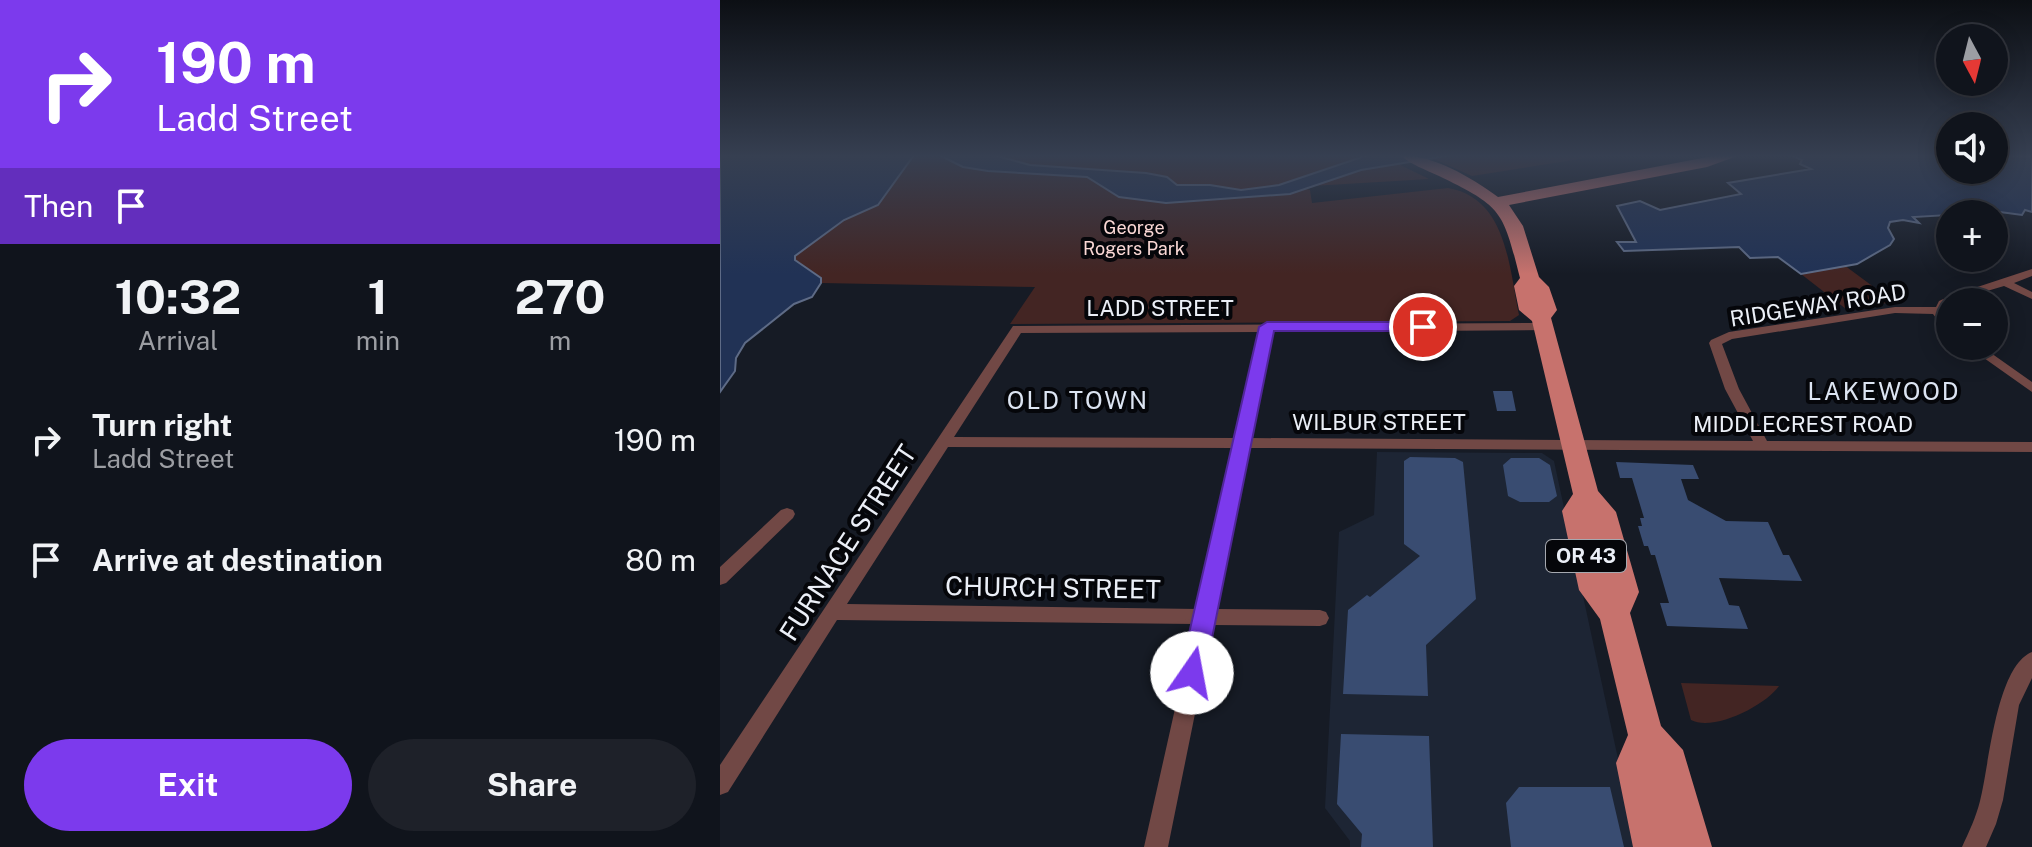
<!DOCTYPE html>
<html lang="en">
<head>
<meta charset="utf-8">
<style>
  body { margin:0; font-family:"Public Sans",sans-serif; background:#1e2129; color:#f1f3f6; height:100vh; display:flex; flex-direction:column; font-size:30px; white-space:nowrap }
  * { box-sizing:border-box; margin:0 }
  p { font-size:26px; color:#9c9ea3 }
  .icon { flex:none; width:44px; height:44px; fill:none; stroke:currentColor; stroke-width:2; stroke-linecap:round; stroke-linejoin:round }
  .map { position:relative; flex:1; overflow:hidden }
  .details { display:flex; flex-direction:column; background:#10141c; width:720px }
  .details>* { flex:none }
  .guide { background:#7c3aed; color:#fff; overflow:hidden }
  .needle { width:52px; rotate:173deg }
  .tools { position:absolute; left:1216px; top:24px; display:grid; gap:16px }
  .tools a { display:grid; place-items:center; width:72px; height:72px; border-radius:50%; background:#10141c; box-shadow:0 4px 20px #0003,0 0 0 2px #30333b; font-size:40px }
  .pin { position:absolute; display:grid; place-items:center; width:68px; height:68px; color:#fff; margin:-34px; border:4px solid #fff; border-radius:50%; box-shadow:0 2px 8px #0007 }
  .me { position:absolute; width:88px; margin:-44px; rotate:12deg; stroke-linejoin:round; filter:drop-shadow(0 0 6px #0008) }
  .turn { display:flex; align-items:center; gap:28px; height:168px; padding:0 24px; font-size:36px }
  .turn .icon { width:104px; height:104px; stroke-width:2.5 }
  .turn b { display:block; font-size:56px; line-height:68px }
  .then { display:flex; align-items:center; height:76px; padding:0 24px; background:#0003; gap:16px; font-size:30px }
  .eta { display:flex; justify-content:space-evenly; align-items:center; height:136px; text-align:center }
  .eta b { font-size:48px; font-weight:700; line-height:56px }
  .primary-button { display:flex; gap:16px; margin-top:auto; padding:16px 24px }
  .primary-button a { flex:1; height:92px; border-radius:48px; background:#7c3aed; color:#fff; font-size:32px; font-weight:700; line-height:92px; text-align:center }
  .primary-button a+a { background:#1e2129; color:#f1f3f6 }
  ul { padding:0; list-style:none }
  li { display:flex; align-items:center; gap:24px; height:120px; padding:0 24px }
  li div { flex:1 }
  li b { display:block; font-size:30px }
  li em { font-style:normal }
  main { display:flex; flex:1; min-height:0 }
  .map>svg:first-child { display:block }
</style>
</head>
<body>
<main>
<section class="details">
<div class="guide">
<div class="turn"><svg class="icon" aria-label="right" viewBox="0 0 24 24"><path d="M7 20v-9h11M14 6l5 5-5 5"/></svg><div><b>190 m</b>Ladd Street</div></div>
<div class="then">Then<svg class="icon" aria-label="arrive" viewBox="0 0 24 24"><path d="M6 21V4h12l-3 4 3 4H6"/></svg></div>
</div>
<div class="eta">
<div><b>10:32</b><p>Arrival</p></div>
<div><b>1</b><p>min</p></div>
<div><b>270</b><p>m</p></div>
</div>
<ul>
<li><svg class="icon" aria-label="right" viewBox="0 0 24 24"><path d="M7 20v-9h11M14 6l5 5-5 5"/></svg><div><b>Turn right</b><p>Ladd Street</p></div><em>190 m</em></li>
<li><svg class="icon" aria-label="arrive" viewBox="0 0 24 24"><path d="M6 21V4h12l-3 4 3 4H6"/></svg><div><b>Arrive at destination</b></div><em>80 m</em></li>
</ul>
<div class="primary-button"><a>Exit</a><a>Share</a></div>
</section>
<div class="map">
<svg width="1312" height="847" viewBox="0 0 1312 847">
  <rect width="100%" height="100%" fill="#161b25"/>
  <!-- built -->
  <path fill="#1d2534" d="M657 452 822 453 834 461 917 847H630V841L605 808 619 532 654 515Z"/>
  <!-- green -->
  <path fill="#432523" d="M194 155H660L709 179 592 186 587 189 590 190 592 203 728 188C787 198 789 267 799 315L790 321 290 324 315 287 101 283 95 273 75 260V256L124 220 158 205Z
    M705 155H885L752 176Z
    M1124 265 1174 302 1126 309 1081 274Z
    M961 683 1059 686C1046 705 994 732 971 720Z"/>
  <!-- water -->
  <path fill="#213255" stroke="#5e6b86" stroke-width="2" d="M0 155H194L158 205 124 220 75 256V260L101 278V283L92 297 74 304 25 343 16 358 15 371 0 392Z
    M219 155H274L310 165 426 173 447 177 457 185H490L521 190 559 185 648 155H732L641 170 570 194 446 203 399 197 367 177 268 171 243 167Z
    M1070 155H1230V170H1274V155L1312 156V212L1305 210 1302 215 1280 212 1193 217 1199 223 1183 220 1170 222 1168 228 1174 239 1170 245 1137 264 1081 274 1058 257 1030 258 1019 247 904 251 897 242H916L897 206 920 201 940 210 1021 194 1008 183 1091 169 1080 164 1082 160Z"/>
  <!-- building -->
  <path fill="#394c71" d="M773 391H792L796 411H777Z
    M690 457 735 458 743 462 756 599 706 645 708 696 623 694 628 610 647 595 650 597 700 556 684 544V461Z
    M791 458H819L830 465 837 496 829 502H800L788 496 783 465Z
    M896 462 973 465 979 479H961L968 500 1006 521 1048 522 1063 555H1069L1082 581 999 578 1009 605 1019 606 1028 629 947 626 940 603H949L935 555H931L928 546H924L918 526H922L920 518H924L912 478H900Z
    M621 734 709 736 713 847H641L642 834 617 804Z
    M799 787H890L904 847H791L786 803Z"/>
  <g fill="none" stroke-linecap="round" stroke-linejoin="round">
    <!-- minor -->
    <path fill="#714845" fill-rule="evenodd" d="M1312 269V276L1294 283 1312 292V299L1284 286 1230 302 1225 315 1230 321V332L1226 331 1213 314 1175 313 1012 339 1002 344 1019 389 1047 441 1312 442V452L528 448 496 609 600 610 606 612 609 618 606 624 600 626 493 625 448 847H424L474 624 117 620 8 792 0 795V765L293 326 823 323 827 324V330L552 332 530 438 1033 441 1005 389 989 343 991 340 1009 332 1175 307H1216L1219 301 1230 296ZM540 332 516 438 234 437 301 333ZM228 447 514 448 478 609 127 604Z
      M1247 346H1261L1312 382V392Z
      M67 508 73 510 75 514 73 518 6 583 0 585V567L61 510Z
      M1312 652V678L1299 705 1283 800 1276 824 1266 847H1242C1249 832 1256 817 1260 801 1269 767 1276 666 1312 652Z"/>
    <!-- primary -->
    <path fill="#c7726d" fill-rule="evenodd" d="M680 155C713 155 751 177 778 197L998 155H1020L987 167 789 205 803 226 819 277 829 287 837 310 831 318 878 491 896 512 919 592 910 613 941 726 963 750 992 847H913L896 763 908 735 880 619 859 590 842 511 853 494 812 321 799 310 794 286 800 278C783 211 783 207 719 176 706 170 690 164 680 155Z"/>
  </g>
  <!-- sky -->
  <linearGradient id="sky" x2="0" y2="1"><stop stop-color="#0c0f14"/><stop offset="0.57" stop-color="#363f51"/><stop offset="1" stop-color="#363f51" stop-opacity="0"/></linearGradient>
  <rect width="1312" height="274" fill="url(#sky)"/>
  <!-- route -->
  <path fill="#7c3aed" stroke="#51269a" stroke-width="2" d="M547 322H703L711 327 703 331H554L485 673 481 682 472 685 463 682 460 673 539 327Z"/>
  <g text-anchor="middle" stroke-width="8" stroke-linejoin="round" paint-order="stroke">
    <!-- far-park labels -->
    <g font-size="18" fill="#fad8d5" stroke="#05060a">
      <text x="414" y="234">George<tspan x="414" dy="21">Rogers Park</tspan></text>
    </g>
    <!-- shield labels -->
    <rect fill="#05060a" stroke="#a6a9b0" stroke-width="2" x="826" y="540" width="80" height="32" rx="6"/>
    <g font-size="20" font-weight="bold" fill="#ebeff7">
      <text x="866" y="563">OR 43</text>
    </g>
    <!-- street labels -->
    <g font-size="22" fill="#ebeff7" stroke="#05060a">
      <text transform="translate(1098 305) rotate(-9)" y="8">RIDGEWAY ROAD</text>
      <text x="440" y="316">LADD STREET</text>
      <text x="659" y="430">WILBUR STREET</text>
      <text x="1083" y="432">MIDDLECREST ROAD</text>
    </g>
    <!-- neighbourhood labels -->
    <g font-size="24" letter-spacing="2" fill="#dce4f2" stroke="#05060a">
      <text x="1164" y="400">LAKEWOOD</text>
      <text x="358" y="409">OLD TOWN</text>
    </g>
    <!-- near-street labels -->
    <g font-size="26" fill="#ebeff7" stroke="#05060a">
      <text transform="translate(128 543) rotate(-57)" y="9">FURNACE STREET</text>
      <text transform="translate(333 588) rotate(1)" y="9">CHURCH STREET</text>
    </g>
  </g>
</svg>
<div class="tools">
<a><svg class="needle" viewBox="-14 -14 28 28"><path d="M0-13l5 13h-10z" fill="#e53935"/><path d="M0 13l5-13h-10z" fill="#9c9ea3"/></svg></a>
<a><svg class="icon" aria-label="sound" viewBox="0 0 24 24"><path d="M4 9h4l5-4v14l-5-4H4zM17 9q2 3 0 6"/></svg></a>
<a>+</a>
<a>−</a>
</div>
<div class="pin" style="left:703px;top:327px;background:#d93025"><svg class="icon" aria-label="arrive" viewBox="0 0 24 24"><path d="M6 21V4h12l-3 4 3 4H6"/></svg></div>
<svg class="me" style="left:472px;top:673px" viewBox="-20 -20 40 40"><circle r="19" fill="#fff"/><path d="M0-13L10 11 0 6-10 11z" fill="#7c3aed"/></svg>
</div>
</main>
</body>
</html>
